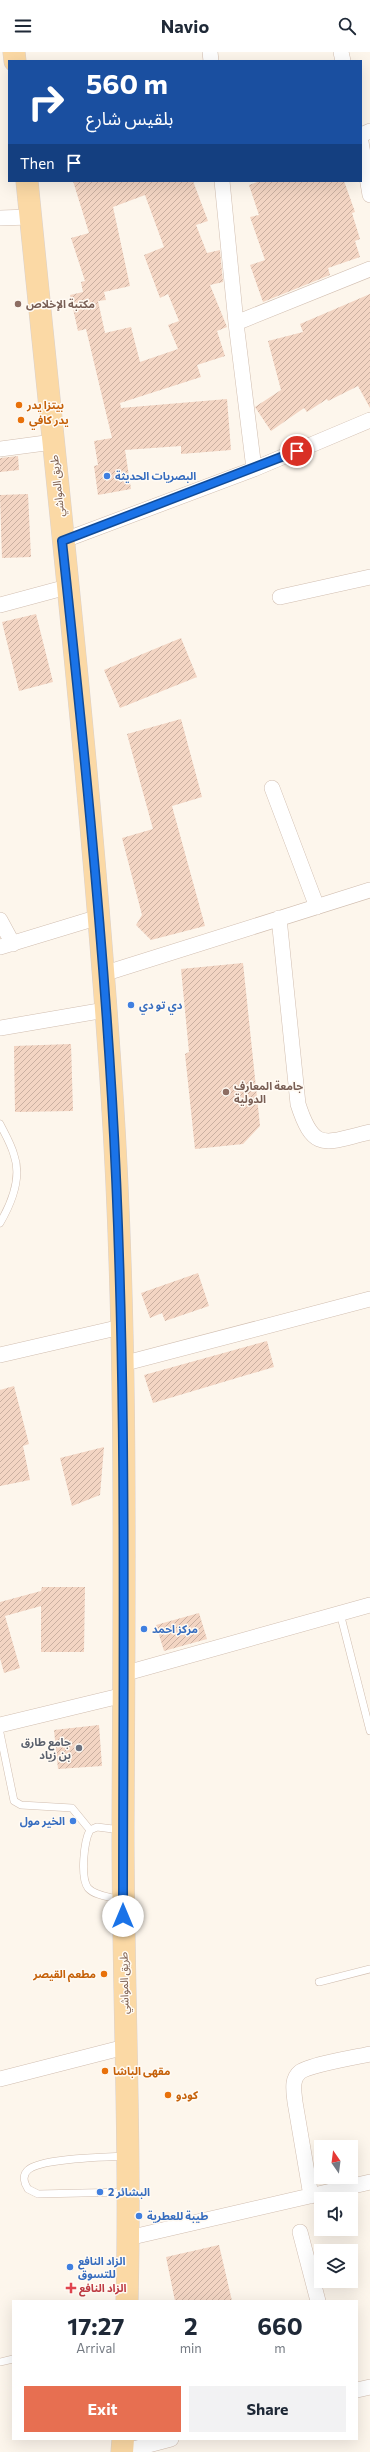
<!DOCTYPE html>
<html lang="en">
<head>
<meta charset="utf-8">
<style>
  body { margin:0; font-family:Commissioner,"Noto Sans Arabic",sans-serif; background:#f2f2f3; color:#1f2937; height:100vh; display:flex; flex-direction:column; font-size:15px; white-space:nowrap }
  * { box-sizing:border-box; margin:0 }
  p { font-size:13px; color:#747a83 }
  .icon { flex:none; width:22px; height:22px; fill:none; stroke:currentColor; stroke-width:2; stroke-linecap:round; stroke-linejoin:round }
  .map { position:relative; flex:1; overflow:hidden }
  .panel { position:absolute; left:12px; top:2248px; width:346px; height:140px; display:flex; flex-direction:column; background:#fff; border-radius:0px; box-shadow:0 4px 16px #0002 }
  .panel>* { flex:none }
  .banner { position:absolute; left:8px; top:8px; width:354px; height:122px; border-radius:0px; box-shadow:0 4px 16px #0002; background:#1a4fa0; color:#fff; overflow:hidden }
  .needle { width:26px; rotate:346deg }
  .buttons { position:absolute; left:314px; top:2088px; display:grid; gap:8px }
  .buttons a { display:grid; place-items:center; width:44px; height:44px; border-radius:0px; background:#fff; box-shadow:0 4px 16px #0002; font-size:20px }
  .pin { position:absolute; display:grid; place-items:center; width:34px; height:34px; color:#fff; margin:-17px; border:2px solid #fff; border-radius:50%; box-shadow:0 1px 4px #0007 }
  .me { position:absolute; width:44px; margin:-22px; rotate:0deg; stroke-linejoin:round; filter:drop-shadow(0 0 3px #0008) }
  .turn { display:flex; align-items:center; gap:14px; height:84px; padding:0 12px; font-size:18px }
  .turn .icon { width:52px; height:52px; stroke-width:2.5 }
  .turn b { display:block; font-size:28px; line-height:34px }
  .then { display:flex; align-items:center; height:38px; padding:0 12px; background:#0003; gap:8px; font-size:15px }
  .eta { display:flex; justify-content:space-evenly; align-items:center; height:68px; text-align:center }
  .eta b { font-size:24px; font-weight:700; line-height:28px }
  .cta { display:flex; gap:8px; margin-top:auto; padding:8px 12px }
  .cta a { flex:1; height:46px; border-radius:0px; background:#e76f51; color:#fff; font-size:16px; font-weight:700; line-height:46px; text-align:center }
  .cta a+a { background:#f2f2f3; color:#1f2937 }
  header { display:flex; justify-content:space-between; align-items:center; height:52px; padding:0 12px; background:#fff; font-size:18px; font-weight:700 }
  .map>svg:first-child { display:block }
</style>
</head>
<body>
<header><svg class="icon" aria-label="menu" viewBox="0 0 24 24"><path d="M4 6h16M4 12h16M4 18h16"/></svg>Navio<svg class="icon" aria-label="search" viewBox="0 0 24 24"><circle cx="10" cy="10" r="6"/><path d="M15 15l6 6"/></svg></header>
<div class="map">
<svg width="370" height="2400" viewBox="0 0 370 2400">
  <defs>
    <pattern id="building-hatch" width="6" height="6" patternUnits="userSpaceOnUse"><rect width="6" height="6" fill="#f3d5c3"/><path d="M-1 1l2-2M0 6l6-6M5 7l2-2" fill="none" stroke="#cab0a1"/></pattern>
  </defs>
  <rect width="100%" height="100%" fill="#fdf6ec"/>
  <!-- building -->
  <path fill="url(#building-hatch)" fill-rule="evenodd" d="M73 129H193L208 169 196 173 207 201 220 198 223 230 210 233 227 275 217 279 225 304 197 313 201 325 120 351 121 356 227 347 231 398 181 402V394L125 398 131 437 98 443 94 414 98 413 94 389 112 386 86 277 78 279 70 243 83 240 81 230 85 229 71 186 89 181ZM145 143 164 195 144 203 160 246 168 242 179 269 168 273 178 297 140 310 131 275 105 281 98 249 106 248 104 240 130 234 113 155Z
    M260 129H344L355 160 352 161 360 187 355 189 360 205 328 216 330 223 263 250 250 213 265 208 250 165 259 163 249 133Z
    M370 242V356L358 334 328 349 327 347 307 360 304 356 271 379 255 355 281 338 268 289 303 280 300 272Z
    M18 404 19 418 0 420V406Z
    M28 442 31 505 2 506 0 443Z
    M36 562 53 630 19 639 2 570Z
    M181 586 197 625 120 656 104 618Z
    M181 667 202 745 172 754 205 874 151 888 136 873 142 863 122 786 153 777 127 682Z
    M243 911 260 1074 243 1092 195 1097 185 1002 189 1000 181 917Z
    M71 992 73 1059 15 1060 14 994Z
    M198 1221 209 1254 165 1269 162 1261 150 1266 141 1241Z
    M267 1289 274 1315 153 1351 144 1323Z
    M14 1334 29 1392 23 1394 30 1428 0 1434V1338Z
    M104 1395 100 1443 72 1454 60 1406Z
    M42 1535H85L84 1600H41V1554L5 1564 20 1616 4 1621 0 1606V1550L41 1539Z
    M199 1561 207 1587 164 1599 156 1573Z
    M99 1673 102 1714 58 1717 54 1678Z
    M219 2193 232 2249H175L166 2205Z"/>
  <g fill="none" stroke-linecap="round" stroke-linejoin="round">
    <defs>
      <path id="lane" d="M0 1072C5 1082 11 1092 14 1103 22 1125 11 1152 0 1171
        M340 1561 370 1679
        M0 1681 14 1749 21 1753 72 1756 90 1778 97 1775 121 1778
        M90 1778C84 1789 80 1825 88 1836 95 1844 111 1845 120 1848
        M319 1930 370 1917
        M125 2104C106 2105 40 2106 28 2118 22 2123 24 2131 28 2137L38 2142 126 2140
        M0 2310 13 2307"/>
      <path id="street" d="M210 0 211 9
        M341 0 343 9
        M361 83 370 79
        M361 90 370 143
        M222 129 236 271 254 417
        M0 166 30 165
        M236 271 370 217
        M0 397 53 390
        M62 489 254 417 370 368
        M280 545 370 525
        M0 553 67 535
        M272 736 317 855
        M279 866 298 1052C314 1102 326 1090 370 1080
        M0 868 13 892
        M0 895 99 865
        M103 922 370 838
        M0 976 105 958
        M0 1303 121 1275
        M122 1312 370 1247
        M123 1622 370 1553
        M0 1673 124 1643
        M0 2027 125 1995
        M311 2144 295 2050C294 2040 291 2027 300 2020 309 2013 356 2005 370 2002
        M300 2180 318 2249
        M128 2186 370 2130
        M357 2338 370 2335
        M122 2400 171 2387"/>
      <path id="primary" d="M14 0 15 9
        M27 129C57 433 92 738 112 1043 128 1288 124 1534 123 1779 123 1936 131 2093 127 2249
        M122 2400 123 2387"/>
    </defs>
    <!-- lane casing -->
    <use href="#lane" stroke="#d1beb0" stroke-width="8"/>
    <!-- street casing -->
    <use href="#street" stroke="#d1beb0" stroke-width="16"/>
    <!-- primary casing -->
    <use href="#primary" stroke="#dad1cd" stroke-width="23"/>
    <!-- lane -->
    <use href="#lane" stroke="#fff" stroke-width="7"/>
    <!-- street -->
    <use href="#street" stroke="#fff" stroke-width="15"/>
    <!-- primary -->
    <use href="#primary" stroke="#fbd9a5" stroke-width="22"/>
  </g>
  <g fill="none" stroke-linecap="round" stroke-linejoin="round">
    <defs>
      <path id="route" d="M123 1864C123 1592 128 1319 112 1047 101 861 82 675 62 489L297 399"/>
    </defs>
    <!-- route casing -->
    <use href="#route" stroke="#114b97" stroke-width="10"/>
    <!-- route -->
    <use href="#route" stroke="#1a73e8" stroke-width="7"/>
  </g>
  <!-- markers -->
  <g fill="#8d6e63" stroke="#fffaf3" stroke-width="1.5">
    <circle cx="18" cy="252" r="4"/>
    <circle cx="226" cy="1040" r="4"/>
  </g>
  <g fill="#e8710a" stroke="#fffaf3" stroke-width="1.5">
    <circle cx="19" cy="353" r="4"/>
    <circle cx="21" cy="368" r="4"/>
    <circle cx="104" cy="1922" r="4"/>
    <circle cx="105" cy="2019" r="4"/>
    <circle cx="168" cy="2043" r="4"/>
  </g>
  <g fill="#3f7fe0" stroke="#fffaf3" stroke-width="1.5">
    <circle cx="107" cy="424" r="4"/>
    <circle cx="131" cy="953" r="4"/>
    <circle cx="144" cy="1577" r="4"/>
    <circle cx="73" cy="1769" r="4"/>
    <circle cx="100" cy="2140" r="4"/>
    <circle cx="139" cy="2164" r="4"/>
    <circle cx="70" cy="2215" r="4"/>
  </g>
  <circle fill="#6b7280" stroke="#fffaf3" stroke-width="1.5" cx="79" cy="1696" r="4"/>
  <path fill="#e0444e" stroke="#fffaf3" stroke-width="1.5" d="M69 2230h4v4h4v4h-4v4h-4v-4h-4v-4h4z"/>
  <g text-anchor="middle" stroke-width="3" stroke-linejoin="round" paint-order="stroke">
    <!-- education labels -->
    <g font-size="11" font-weight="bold" fill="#785e54" stroke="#fffaf3" text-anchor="start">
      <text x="26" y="256">مكتبة الإخلاص</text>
      <text x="234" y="1038">جامعة المعارف<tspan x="234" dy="13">الدولية</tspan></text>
    </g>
    <!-- food labels -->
    <g font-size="11" font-weight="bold" fill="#c56008" stroke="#fffaf3" text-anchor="start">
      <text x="27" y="357">بيتزا يدر</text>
      <text x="29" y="372">يدر كافي</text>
      <text x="96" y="1926" text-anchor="end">مطعم القيصر</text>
      <text x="113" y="2023">مقهى الباشا</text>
      <text x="176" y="2047">كودو</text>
    </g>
    <!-- shop labels -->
    <g font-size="11" font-weight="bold" fill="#366cbe" stroke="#fffaf3" text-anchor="start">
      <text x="115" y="428">البصريات الحديثة</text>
      <text x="139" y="957">دي تو دي</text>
      <text x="152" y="1581">مركز احمد</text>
      <text x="65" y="1773" text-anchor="end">الخير مول</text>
      <text x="108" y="2144">البشائر 2</text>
      <text x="147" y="2168">طيبة للعطرية</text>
      <text x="78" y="2213">الزاد النافع<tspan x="78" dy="13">للتسوق</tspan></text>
    </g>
    <!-- street labels -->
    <g font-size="11" fill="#7a5c4d" stroke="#fffaf3">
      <text transform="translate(57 434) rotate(-96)" y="4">طريق المواشي</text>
      <text transform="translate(124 1931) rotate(-91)" y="4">طريق المواشي</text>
    </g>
    <!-- worship labels -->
    <g font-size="11" font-weight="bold" fill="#5b616d" stroke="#fffaf3" text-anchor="end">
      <text x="71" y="1694">جامع طارق<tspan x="71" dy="13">بن زياد</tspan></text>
    </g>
    <!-- health labels -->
    <g font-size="11" font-weight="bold" fill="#be3a42" stroke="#fffaf3" text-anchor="start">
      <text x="79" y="2240">الزاد النافع</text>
    </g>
  </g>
</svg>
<div class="buttons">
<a><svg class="needle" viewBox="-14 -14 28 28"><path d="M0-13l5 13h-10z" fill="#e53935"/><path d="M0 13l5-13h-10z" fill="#747a83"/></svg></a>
<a><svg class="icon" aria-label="sound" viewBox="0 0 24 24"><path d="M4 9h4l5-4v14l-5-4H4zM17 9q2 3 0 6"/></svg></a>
<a><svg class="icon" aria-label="layers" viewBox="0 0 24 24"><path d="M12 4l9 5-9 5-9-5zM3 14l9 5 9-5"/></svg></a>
</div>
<div class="pin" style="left:297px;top:399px;background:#d93025"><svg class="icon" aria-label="arrive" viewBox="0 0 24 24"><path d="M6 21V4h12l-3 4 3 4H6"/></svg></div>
<svg class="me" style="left:123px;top:1864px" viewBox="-20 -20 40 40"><circle r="19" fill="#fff"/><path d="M0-13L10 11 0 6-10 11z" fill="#1a73e8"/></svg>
<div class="banner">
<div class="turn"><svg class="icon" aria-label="right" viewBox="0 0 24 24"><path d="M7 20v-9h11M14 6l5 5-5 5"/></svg><div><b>560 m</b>بلقيس شارع</div></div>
<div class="then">Then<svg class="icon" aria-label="arrive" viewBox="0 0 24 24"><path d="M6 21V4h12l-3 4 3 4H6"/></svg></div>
</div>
<section class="panel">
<div class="eta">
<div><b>17:27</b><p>Arrival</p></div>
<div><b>2</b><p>min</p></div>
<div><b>660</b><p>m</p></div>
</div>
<div class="cta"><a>Exit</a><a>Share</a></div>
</section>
</div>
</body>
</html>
